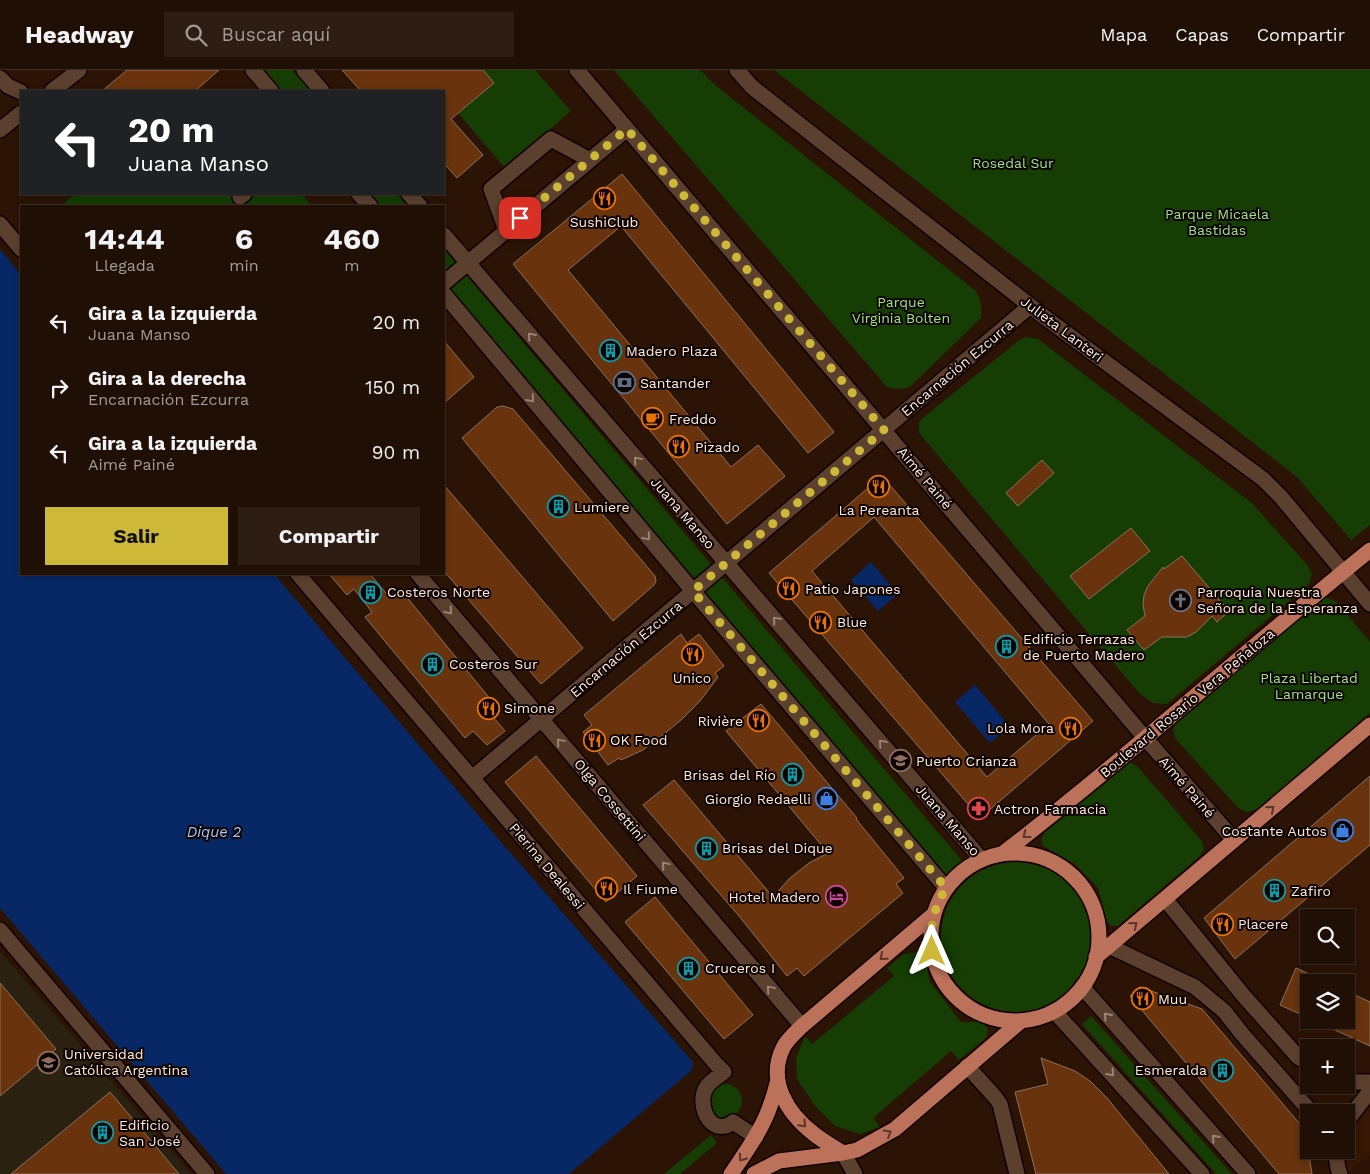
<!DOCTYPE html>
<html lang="es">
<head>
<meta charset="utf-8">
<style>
  body { margin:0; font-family:"Work Sans",sans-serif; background:#2d1d13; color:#f1f3f6; height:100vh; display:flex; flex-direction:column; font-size:19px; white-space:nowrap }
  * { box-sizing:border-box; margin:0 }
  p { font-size:16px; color:#a29c9a }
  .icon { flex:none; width:28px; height:28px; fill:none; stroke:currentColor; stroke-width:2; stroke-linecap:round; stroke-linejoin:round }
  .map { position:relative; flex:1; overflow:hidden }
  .details { position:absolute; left:20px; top:135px; width:425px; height:370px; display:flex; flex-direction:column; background:#200f04; border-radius:0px; box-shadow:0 2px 8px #0003,0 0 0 1px #3d2f26 }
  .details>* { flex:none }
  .hud { position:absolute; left:20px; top:20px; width:425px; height:105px; border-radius:0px; box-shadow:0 2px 8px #0003,0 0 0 1px #3d2f26; background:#202124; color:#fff; overflow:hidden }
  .buttons { position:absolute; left:1300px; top:839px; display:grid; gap:10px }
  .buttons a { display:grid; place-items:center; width:55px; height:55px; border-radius:0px; background:#200f04; box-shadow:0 2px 8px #0003,0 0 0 1px #3d2f26; font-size:25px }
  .pin { position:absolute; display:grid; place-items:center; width:42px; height:42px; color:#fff; margin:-21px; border-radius:10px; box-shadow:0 2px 8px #0006 }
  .me { position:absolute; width:55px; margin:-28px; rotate:0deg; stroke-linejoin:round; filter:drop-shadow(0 0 4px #0008) }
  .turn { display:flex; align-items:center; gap:18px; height:105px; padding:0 25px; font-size:22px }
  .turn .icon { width:65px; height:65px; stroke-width:2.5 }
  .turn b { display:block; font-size:35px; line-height:42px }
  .eta { display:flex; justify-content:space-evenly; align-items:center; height:85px; text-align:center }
  .eta b { font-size:30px; font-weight:700; line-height:35px }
  .button { display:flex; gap:10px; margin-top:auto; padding:10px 25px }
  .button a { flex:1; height:58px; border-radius:0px; background:#ceb837; color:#111; font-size:20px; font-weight:700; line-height:58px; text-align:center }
  .button a+a { background:#2d1d13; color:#f1f3f6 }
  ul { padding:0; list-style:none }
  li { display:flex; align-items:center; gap:15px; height:65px; padding:0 25px }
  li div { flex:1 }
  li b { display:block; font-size:19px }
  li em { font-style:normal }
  header { display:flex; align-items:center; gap:30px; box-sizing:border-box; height:70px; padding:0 25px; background:#200f04; border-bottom:1px solid #3d2f26 }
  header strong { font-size:24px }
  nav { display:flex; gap:28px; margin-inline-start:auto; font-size:18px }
  .search { width:350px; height:45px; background:#2d1d13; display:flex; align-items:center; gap:12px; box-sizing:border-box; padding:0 18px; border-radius:0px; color:#a29c9a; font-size:19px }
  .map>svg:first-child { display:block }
</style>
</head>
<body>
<header>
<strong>Headway</strong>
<div class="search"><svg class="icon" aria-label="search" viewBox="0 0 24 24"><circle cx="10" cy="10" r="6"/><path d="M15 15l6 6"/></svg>Buscar aquí</div>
<nav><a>Mapa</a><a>Capas</a><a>Compartir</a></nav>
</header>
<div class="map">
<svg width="1370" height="1104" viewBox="0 0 1370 1104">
  <rect width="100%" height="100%" fill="#2b1405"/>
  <!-- built -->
  <path fill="#351704" d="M1370 1033V1085L1347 1103 1345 1080H1346V1067L1348 1058Z"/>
  <!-- education -->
  <path fill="#2a2111" d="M0 881 191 1104H0Z"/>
  <!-- green -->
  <path fill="#153d04" d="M263 0H292L310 21H281Z
    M483 0H535L571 41 505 98 458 43 493 13Z
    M614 0H700L715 15 976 221C981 231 982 237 981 248L911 316C902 320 896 319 887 317Z
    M774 0H1370V455L1351 470 1297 407Z
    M75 124H230L240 136H61Z
    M257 124H301L312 136H242Z
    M368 124H397L407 136H378Z
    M444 179 963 792 946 806 444 213Z
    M1026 267 1038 269 1253 434 1308 496 1312 504 1309 514 1167 634 1153 633 1139 623 919 363V352L924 347 1018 271Z
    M1327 528 1337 532 1370 572V643L1258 739 1247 742 1238 738 1175 668 1173 659 1177 650 1318 529Z
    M1131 693 1137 696 1202 771 1204 780 1200 786 1118 856 1110 855 1106 850 1098 818 1075 794 1043 776 1041 770 1045 762 1124 694Z
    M941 867a75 75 0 1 1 150 0a75 75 0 1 1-150 0Z
    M918 882 925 887 930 912 961 952H982L988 959 987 967 959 990 951 981 873 1048 880 1057 860 1064 835 1056 815 1036 797 1009 796 988 805 966 812 974 894 906 887 898 904 884Z
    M1091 946 1232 1104H1216L1082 954Z
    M708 1031a17 17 0 1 1 34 0a17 17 0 1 1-34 0Z
    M711 1065 717 1073 680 1104H664Z"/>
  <!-- water -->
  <path fill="#072864" d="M0 179 21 205V504H274L494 764 693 992 692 1000 569 1104H226L0 838Z
    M871 492 898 524 878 541 851 510Z
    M975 615 1010 657 990 673 955 632Z"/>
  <!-- building -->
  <path fill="#68330d" stroke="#8e705e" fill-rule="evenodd" d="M127 0H219L195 21H102Z
    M342 0H483L494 13 451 49 483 85 457 108 444 93V21H361Z
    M622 104 834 362 808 383 621 156 568 200 731 397 758 375 785 406 727 454 513 194Z
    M444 271 474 307 444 333Z
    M503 336 513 339 655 506 656 511 654 515 613 551 462 368 497 337Z
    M1042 390 1054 403 1018 436 1006 423Z
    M882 406 1093 651 980 748 769 503ZM874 447 1049 654 987 707 812 501Z
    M444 415 583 578 541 614 444 501Z
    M1131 458 1150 481 1089 529 1070 506Z
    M1182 486 1229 541 1217 552 1212 546 1196 562 1187 567H1162L1144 580 1127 560 1145 546 1143 535 1144 525 1148 516 1163 497 1164 499Z
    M329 504H372L371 505 390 528 400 519 500 641 493 647 505 661 487 675 473 661 465 668 365 547 372 542 354 519 347 525Z
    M681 564 687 573 699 564 724 596 715 603 718 607 700 631 681 650 663 665 643 680 621 690 619 688 608 695 583 662 592 655 584 645Z
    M761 634 857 748 856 749 904 808 896 814 903 823 804 906 797 898 787 906 739 846 643 735 674 710 773 827 790 808 809 793 828 783 726 661Z
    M536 686 637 806 606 832 505 712Z
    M1370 706V775L1235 889 1204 848Z
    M655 827 753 945 724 969 625 852Z
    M1296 898 1309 904V948L1280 935Z
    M0 913 56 979 0 1026Z
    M1140 917 1202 939 1305 1060 1312 1104H1279L1130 926Z
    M1346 921 1370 932V976L1313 950H1346Z
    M1041 988 1075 1001 1090 1011 1107 1028 1169 1104H1036L1015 1022 1048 1014Z
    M110 1022 179 1104H11Z"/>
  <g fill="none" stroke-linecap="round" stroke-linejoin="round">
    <defs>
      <path id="minor" d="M253 0 271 21
        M304 0 322 21
        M577 0 1146 669 1234 770
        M737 0 752 17 1047 249 1263 409 1281 427 1370 534
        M0 8 8 16 21 22
        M52 21 79 0
        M0 60 21 43
        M359 124 370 136
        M409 124 420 136
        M240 127 244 124
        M0 154 21 179
        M506 160 491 119 551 69 590 90
        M444 165 982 790
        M444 213 627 59
        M444 224 693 521 946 818
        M298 504 716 994 724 1002C719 1006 712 1010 708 1015 696 1029 706 1061 726 1056 728 1055 731 1054 733 1052L756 1067
        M418 504 802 956
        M472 708 1030 236
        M1165 829 1243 925 1298 987 1309 994
        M0 860 207 1104
        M1109 876 1195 917 1224 941 1243 965 1311 1042
        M1082 917 1248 1104
        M1054 941 1202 1104
        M967 996 995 1027 1000 1034 1017 1104
        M1346 1012H1370
        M1346 1052 1370 1021
        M1335 1080 1338 1098 1340 1104
        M843 1083 855 1104"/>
      <path id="major" d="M931 867a84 84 0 1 1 168 0a84 84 0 1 1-168 0Z
        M1002 784C1128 687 1246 580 1370 480
        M1096 887 1370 655
        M843 1083C833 1077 823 1071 814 1064 787 1043 766 1010 784 976 788 969 796 962 802 956L934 844
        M731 1104C745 1083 760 1063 769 1039 772 1031 775 1022 777 1013
        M754 1104 779 1091 843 1083 857 1080 895 1059 1021 951"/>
    </defs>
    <!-- minor casing -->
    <use href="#minor" stroke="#120100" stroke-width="18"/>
    <!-- major casing -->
    <use href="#major" stroke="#120100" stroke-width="18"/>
    <!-- minor -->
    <use href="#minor" stroke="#5b402f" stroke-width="15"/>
    <!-- major -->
    <use href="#major" stroke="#bc715a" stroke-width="15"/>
  </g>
  <!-- one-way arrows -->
  <defs><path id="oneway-chevron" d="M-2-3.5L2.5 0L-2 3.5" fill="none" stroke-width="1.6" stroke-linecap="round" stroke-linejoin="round" transform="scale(1.25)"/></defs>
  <g stroke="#9b8476">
    <use href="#oneway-chevron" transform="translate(531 266) rotate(-131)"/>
    <use href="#oneway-chevron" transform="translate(531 329) rotate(50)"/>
    <use href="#oneway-chevron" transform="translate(637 390) rotate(-131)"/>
    <use href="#oneway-chevron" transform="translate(647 467) rotate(50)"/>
    <use href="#oneway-chevron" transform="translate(449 541) rotate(50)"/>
    <use href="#oneway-chevron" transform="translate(776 550) rotate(-131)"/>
    <use href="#oneway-chevron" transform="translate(560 672) rotate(-130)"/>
    <use href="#oneway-chevron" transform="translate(882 673) rotate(-131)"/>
    <use href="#oneway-chevron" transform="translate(665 795) rotate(-130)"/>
    <use href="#oneway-chevron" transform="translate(770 919) rotate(-130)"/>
    <use href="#oneway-chevron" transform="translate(1107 946) rotate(-132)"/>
    <use href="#oneway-chevron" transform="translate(1111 1003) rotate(48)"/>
    <use href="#oneway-chevron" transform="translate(1215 1068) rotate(-132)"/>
  </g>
  <g stroke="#5c3529">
    <use href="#oneway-chevron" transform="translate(1271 739) rotate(-40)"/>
    <use href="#oneway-chevron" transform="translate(1026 765) rotate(142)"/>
    <use href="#oneway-chevron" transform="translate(1134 855) rotate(-40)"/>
    <use href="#oneway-chevron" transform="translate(883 887) rotate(140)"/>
    <use href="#oneway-chevron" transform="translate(803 1054) rotate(46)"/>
    <use href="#oneway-chevron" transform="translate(888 1063) rotate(-31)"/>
    <use href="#oneway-chevron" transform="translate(742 1088) rotate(125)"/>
  </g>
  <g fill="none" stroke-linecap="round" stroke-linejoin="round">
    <!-- route -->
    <path stroke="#ceb837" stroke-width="9" stroke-dasharray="0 16.2" d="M520 148 627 59 884 360 693 521 946 818C933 840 930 856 932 881"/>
  </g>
  <!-- icons -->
  <defs>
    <symbol id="restaurant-ring" viewBox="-11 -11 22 22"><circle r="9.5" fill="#0d0401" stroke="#e8710a" stroke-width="1.5"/><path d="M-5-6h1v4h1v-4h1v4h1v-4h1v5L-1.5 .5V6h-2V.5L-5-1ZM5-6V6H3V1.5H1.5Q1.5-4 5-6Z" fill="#e8710a"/></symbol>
    <symbol id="building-ring" viewBox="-11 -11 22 22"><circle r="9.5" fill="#0d0401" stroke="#0f9aa8" stroke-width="1.5"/><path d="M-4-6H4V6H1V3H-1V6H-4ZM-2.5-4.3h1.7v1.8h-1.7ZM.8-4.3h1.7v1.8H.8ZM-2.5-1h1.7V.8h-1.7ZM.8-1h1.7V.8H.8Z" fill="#0f9aa8"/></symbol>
    <symbol id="bank-ring" viewBox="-11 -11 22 22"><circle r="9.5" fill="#0d0401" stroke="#5c6f8a" stroke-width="1.5"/><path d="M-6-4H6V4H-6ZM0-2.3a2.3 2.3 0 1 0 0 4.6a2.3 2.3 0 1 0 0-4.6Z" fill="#5c6f8a"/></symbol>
    <symbol id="cafe-ring" viewBox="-11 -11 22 22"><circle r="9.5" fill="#0d0401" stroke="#e8710a" stroke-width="1.5"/><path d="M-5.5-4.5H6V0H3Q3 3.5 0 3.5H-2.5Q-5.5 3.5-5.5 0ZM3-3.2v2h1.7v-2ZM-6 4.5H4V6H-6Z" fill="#e8710a"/></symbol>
    <symbol id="church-ring" viewBox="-11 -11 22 22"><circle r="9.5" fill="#0d0401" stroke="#6b7280" stroke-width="1.5"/><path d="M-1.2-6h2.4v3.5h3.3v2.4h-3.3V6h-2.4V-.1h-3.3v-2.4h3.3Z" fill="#6b7280"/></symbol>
    <symbol id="school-ring" viewBox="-11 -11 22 22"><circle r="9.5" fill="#0d0401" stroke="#8d6e63" stroke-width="1.5"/><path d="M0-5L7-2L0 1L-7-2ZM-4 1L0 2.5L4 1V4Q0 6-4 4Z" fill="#8d6e63"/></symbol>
    <symbol id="shop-ring" viewBox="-11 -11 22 22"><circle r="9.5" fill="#0d0401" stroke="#3f7fe0" stroke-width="1.5"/><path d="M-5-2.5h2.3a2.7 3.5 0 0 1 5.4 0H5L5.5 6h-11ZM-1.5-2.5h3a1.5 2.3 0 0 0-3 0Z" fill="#3f7fe0"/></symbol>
    <symbol id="pharmacy-ring" viewBox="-11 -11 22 22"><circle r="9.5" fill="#0d0401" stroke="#e0444e" stroke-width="1.5"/><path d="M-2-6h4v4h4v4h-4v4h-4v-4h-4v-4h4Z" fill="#e0444e"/></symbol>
    <symbol id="hotel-ring" viewBox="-11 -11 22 22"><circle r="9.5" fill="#0d0401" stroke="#d1479c" stroke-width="1.5"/><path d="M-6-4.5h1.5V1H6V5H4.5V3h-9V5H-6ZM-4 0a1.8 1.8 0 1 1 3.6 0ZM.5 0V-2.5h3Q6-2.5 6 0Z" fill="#d1479c"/></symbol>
    <symbol id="university-ring" viewBox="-11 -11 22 22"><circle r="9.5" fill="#0d0401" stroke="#8d6e63" stroke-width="1.5"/><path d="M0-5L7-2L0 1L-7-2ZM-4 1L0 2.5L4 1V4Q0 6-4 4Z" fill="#8d6e63"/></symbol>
  </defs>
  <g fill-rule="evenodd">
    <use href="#restaurant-ring" x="592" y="116" width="25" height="25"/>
    <use href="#building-ring" x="598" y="268" width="25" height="25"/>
    <use href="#bank-ring" x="612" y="300" width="25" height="25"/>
    <use href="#cafe-ring" x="640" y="336" width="25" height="25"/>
    <use href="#restaurant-ring" x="666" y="364" width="25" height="25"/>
    <use href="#restaurant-ring" x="866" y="404" width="25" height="25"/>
    <use href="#building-ring" x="546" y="424" width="25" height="25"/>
    <use href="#restaurant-ring" x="776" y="506" width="25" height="25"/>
    <use href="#building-ring" x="358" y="510" width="25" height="25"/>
    <use href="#church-ring" x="1168" y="518" width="25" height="25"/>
    <use href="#restaurant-ring" x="808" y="540" width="25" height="25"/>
    <use href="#building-ring" x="994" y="564" width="25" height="25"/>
    <use href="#restaurant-ring" x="680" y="572" width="25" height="25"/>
    <use href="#building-ring" x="420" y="582" width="25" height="25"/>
    <use href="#restaurant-ring" x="476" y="626" width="25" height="25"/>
    <use href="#restaurant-ring" x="746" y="638" width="25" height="25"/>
    <use href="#restaurant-ring" x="1058" y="646" width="25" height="25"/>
    <use href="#restaurant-ring" x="582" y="658" width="25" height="25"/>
    <use href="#school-ring" x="888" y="678" width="25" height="25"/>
    <use href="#building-ring" x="780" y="692" width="25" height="25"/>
    <use href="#shop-ring" x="814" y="716" width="25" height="25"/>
    <use href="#pharmacy-ring" x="966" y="726" width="25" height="25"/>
    <use href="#shop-ring" x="1330" y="748" width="25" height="25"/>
    <use href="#building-ring" x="694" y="766" width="25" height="25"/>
    <use href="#restaurant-ring" x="594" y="806" width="25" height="25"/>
    <use href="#building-ring" x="1262" y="808" width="25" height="25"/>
    <use href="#hotel-ring" x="824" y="814" width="25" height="25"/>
    <use href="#restaurant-ring" x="1210" y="842" width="25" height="25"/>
    <use href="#building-ring" x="676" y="886" width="25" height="25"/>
    <use href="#restaurant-ring" x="1130" y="916" width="25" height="25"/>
    <use href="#university-ring" x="36" y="980" width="25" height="25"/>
    <use href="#building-ring" x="1210" y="988" width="25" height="25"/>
    <use href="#building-ring" x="90" y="1050" width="25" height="25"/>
  </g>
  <g text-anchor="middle" stroke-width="4" stroke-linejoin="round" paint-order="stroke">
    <!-- park labels -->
    <g font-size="14" fill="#9de488" stroke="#0d0401">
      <text x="1013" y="98">Rosedal Sur</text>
      <text x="1217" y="149">Parque Micaela<tspan x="1217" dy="16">Bastidas</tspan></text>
      <text x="901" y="237">Parque<tspan x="901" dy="16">Virginia Bolten</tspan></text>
      <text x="1309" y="613">Plaza Libertad<tspan x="1309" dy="16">Lamarque</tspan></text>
    </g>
    <!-- poi labels -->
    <g font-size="14" fill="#fceae0" stroke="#0d0401" text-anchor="start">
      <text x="604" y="157" text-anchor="middle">SushiClub</text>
      <text x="626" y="286">Madero Plaza</text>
      <text x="640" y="318">Santander</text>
      <text x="669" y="354">Freddo</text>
      <text x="695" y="382">Pizado</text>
      <text x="574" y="442">Lumiere</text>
      <text x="879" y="445" text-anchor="middle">La Pereanta</text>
      <text x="805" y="524">Patio Japones</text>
      <text x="387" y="527">Costeros Norte</text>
      <text x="1197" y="527">Parroquia Nuestra<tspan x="1197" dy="16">Señora de la Esperanza</tspan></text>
      <text x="837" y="557">Blue</text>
      <text x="1023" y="574">Edificio Terrazas<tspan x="1023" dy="16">de Puerto Madero</tspan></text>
      <text x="449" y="599">Costeros Sur</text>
      <text x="692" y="613" text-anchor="middle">Unico</text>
      <text x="504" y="643">Simone</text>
      <text x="743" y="656" text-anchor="end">Rivière</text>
      <text x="1054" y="663" text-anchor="end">Lola Mora</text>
      <text x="610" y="675">OK Food</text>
      <text x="916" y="696">Puerto Crianza</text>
      <text x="776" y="710" text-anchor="end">Brisas del Río</text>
      <text x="811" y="734" text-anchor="end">Giorgio Redaelli</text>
      <text x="994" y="744">Actron Farmacia</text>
      <text x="1327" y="766" text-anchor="end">Costante Autos</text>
      <text x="722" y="783">Brisas del Dique</text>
      <text x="623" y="824">Il Fiume</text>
      <text x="1291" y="826">Zafiro</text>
      <text x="820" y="832" text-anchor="end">Hotel Madero</text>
      <text x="1238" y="859">Placere</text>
      <text x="705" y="903">Cruceros I</text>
      <text x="1158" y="934">Muu</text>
      <text x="64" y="989">Universidad<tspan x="64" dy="16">Católica Argentina</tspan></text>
      <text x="1207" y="1005" text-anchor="end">Esmeralda</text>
      <text x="119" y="1060">Edificio<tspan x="119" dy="16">San José</tspan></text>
    </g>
    <!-- street labels -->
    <g font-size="14" fill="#fceae0" stroke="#0d0401">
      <text transform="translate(1062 259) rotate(37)" y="5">Julieta Lanteri</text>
      <text transform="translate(957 298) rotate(-40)" y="5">Encarnación Ezcurra</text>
      <text transform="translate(925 408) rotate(50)" y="5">Aimé Painé</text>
      <text transform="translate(683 443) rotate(49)" y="5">Juana Manso</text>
      <text transform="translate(626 579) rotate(-40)" y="5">Encarnación Ezcurra</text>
      <text transform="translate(1187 633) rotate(-40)" y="5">Boulevard Rosario Vera Peñaloza</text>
      <text transform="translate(1187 717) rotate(49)" y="5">Aimé Painé</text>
      <text transform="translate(610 730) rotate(50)" y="5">Olga Cossettini</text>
      <text transform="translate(948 750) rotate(49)" y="5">Juana Manso</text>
      <text transform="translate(547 796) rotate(50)" y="5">Pierina Dealessi</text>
    </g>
    <!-- water labels -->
    <g font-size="15" font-style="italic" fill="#a4c4fb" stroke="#0d0401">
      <text x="214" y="767">Dique 2</text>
    </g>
  </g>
</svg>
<div class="buttons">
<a><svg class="icon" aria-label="search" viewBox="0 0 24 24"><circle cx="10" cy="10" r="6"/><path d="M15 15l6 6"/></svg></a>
<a><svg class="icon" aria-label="layers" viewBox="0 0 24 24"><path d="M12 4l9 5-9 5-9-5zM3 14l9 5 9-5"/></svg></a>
<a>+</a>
<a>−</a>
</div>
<div class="pin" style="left:520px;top:148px;background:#d93025"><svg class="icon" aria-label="arrive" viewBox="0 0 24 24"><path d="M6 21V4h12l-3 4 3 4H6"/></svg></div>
<svg class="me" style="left:932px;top:881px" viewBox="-20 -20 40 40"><path d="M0-17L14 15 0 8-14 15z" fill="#ceb837" stroke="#fff" stroke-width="4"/></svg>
<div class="hud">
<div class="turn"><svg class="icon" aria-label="left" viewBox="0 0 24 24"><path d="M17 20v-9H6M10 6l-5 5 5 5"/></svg><div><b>20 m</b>Juana Manso</div></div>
</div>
<section class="details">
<div class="eta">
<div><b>14:44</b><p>Llegada</p></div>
<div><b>6</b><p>min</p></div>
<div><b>460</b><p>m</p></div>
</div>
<ul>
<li><svg class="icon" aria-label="left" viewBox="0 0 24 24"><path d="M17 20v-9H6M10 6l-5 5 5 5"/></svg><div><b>Gira a la izquierda</b><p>Juana Manso</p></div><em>20 m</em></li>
<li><svg class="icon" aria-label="right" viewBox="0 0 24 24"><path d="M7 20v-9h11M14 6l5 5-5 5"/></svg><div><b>Gira a la derecha</b><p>Encarnación Ezcurra</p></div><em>150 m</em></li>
<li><svg class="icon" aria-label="left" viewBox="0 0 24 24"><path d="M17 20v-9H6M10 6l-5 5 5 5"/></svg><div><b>Gira a la izquierda</b><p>Aimé Painé</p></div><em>90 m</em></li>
</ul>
<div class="button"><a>Salir</a><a>Compartir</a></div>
</section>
</div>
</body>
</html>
